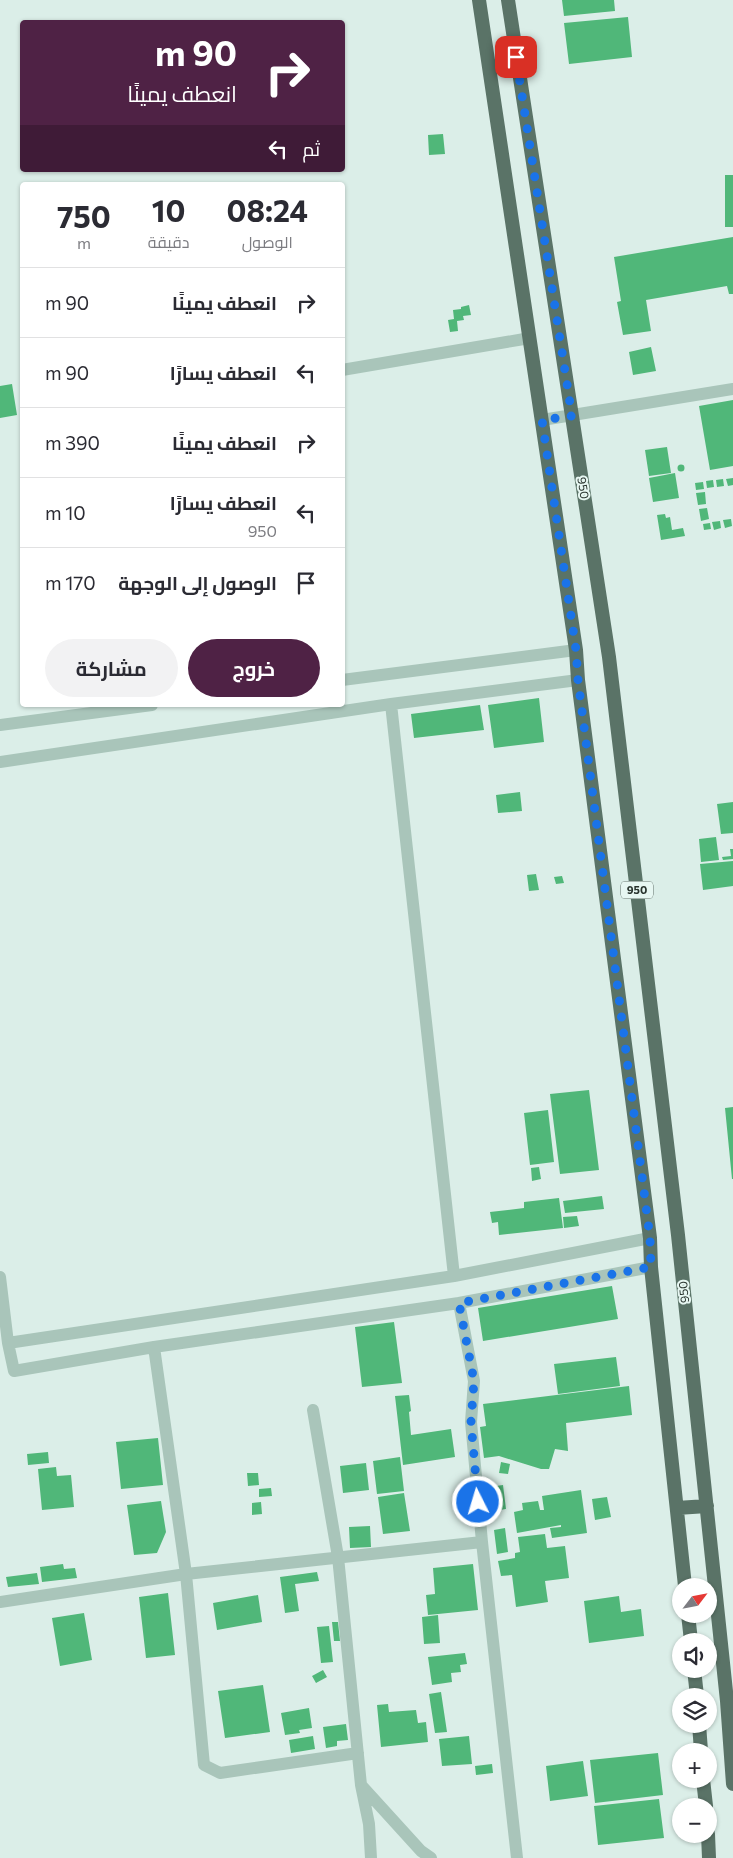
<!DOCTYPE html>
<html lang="ar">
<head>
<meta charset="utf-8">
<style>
  body { margin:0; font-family:Commissioner,Cairo,sans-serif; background:#f2f2f3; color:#2b2b33; direction:rtl; height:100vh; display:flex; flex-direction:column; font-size:19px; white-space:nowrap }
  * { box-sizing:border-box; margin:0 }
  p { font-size:16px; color:#7c7c81 }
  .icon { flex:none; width:28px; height:28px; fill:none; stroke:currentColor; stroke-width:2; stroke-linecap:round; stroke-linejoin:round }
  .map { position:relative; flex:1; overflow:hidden; direction:ltr }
  .drawer { position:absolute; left:20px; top:182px; width:325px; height:525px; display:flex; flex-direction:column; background:#fff; border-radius:5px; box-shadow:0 1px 4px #0004; direction:rtl }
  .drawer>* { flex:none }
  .hud { position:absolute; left:20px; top:20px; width:325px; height:152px; border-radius:5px; box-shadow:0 1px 4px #0004; direction:rtl; background:#4f2245; color:#fff; overflow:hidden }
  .needle { width:32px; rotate:58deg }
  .buttons { position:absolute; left:672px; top:1578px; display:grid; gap:10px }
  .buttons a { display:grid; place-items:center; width:45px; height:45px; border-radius:50%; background:#fff; box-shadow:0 1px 4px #0004; font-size:25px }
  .pin { position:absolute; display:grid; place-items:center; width:42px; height:42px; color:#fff; margin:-21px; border-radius:10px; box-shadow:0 2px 8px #0006 }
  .me { position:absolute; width:55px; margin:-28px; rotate:355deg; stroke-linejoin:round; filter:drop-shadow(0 0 4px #0008) }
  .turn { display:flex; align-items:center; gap:18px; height:105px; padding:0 25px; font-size:22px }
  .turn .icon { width:65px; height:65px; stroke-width:2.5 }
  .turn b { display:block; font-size:35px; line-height:42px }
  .then { display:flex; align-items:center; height:48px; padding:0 25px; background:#0003; gap:10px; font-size:19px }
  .eta { display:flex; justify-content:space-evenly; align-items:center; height:85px; text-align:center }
  .eta b { font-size:30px; font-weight:700; line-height:35px }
  .button { display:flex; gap:10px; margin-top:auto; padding:10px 25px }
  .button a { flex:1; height:58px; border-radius:30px; background:#4f2245; color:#fff; font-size:20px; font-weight:700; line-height:58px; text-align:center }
  .button a+a { background:#f2f2f3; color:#2b2b33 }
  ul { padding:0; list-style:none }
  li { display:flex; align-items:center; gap:15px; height:70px; padding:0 25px; border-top:1px solid #e1e1e2 }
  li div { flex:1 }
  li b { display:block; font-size:19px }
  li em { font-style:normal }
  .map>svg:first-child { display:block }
</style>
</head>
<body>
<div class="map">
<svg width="733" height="1858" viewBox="0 0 733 1858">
  <rect width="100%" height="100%" fill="#dbeee8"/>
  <!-- building -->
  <path fill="#50b779" d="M562 0H614L615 11 564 16Z
    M628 17 632 57 569 64 564 23Z
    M443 134 445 154 429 155 428 135Z
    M725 175H733V227H725Z
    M733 237V294H729L727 286 646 300 651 331 623 335 617 302 621 301 614 257Z
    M469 305 471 315 463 316 464 320 457 321 458 331 450 332 448 320 454 319 453 310 461 309V307Z
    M651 347 656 371 633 375 629 352Z
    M12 384 17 415 0 418V386Z
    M733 400V466L710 470 699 406Z
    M667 447 671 473 649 476 645 450Z
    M677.5 468a3.5 3.5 0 1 1 7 0a3.5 3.5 0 1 1-7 0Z
    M675 473 679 498 653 502 649 478Z
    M733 478V485L728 486 726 479Z
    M723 479 724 486 717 487 716 480Z
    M713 480 714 487 707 488 706 481Z
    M703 482 704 489 696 490 695 483Z
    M705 492 706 504 698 505 696 493Z
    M707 508 709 519 701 521 699 509Z
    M665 514 666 518 670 517 672 530 683 528 685 536 661 540 657 515Z
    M731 519 732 526 725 528 723 520Z
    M720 521 721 528 714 530 712 522Z
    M710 523 711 529 704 530 703 524Z
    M539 698 544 742 494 748 488 705Z
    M480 705 484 730 414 738 411 714Z
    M520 792 522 811 498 813 496 795Z
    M733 802V833L721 834 717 804Z
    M716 837 719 860 701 862 699 839Z
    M730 849H733V859L723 860 722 857 731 856Z
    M733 861V886L703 890 700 864Z
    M536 874 539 890 529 891 527 875Z
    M562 876 564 883 556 884 554 877Z
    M589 1090 599 1170 560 1174 550 1094Z
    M733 1107V1179H732L725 1108Z
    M548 1110 554 1162 530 1165 524 1113Z
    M539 1167 541 1179 532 1181 531 1168Z
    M602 1196 604 1209 565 1213 563 1201Z
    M559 1198 563 1228 499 1235 498 1222 492 1223 490 1212 524 1208V1202Z
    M577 1216 579 1226 564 1228 563 1217Z
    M612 1286 618 1319 483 1341 478 1308Z
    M394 1322 402 1383 362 1387 355 1327Z
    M616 1357 620 1386 558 1394 554 1364Z
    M629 1386 632 1415 566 1423 568 1451 555 1449 549 1469H541L499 1456 484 1458 480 1427 486 1426 483 1404Z
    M409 1395 411 1411 409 1412 411 1435 451 1429 455 1457 403 1465 395 1396Z
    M158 1438 163 1485 121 1489 116 1442Z
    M48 1452 49 1463 28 1465 27 1454Z
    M400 1457 404 1491 377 1494 373 1461Z
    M501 1462 510 1464 508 1474 499 1473Z
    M366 1463 369 1490 343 1493 340 1466Z
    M56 1467 57 1476 71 1475 74 1507 42 1510 38 1469Z
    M247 1473H258L259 1485 248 1486Z
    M503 1485 506 1509 493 1511 489 1487Z
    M271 1488 272 1496 259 1497V1489Z
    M581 1490 587 1533 552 1538 550 1528 561 1527V1525L517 1533 514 1512 523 1510 522 1503 538 1501 540 1510H544L542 1496Z
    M404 1493 410 1531 383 1534 378 1497Z
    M607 1497 611 1517 595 1520 592 1499Z
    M161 1501 166 1532 157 1553 134 1555 127 1505Z
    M261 1502 262 1514 252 1515V1503Z
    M370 1526 371 1547 350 1548 349 1527Z
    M505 1528 508 1552 497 1554 494 1530Z
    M545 1534 547 1548 565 1546 569 1578 545 1581 548 1602 516 1607 512 1575 501 1576 498 1561 515 1558V1553L520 1552 518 1537Z
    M63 1564 64 1569 75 1568 77 1578 42 1582 40 1567Z
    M473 1564 478 1610 428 1615 426 1595 435 1594 433 1568Z
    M317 1572 319 1581 295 1584 299 1611 285 1613 280 1577Z
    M37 1573 39 1584 8 1587 6 1577Z
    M168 1593 175 1655 146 1658 139 1597Z
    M258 1595 262 1622 217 1630 213 1603Z
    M619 1596 621 1612 641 1609 644 1636 589 1643 584 1601Z
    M84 1613 92 1660 60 1666 52 1618Z
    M438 1615 440 1643 424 1644 422 1617Z
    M332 1622H338L340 1641H334Z
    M329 1626 333 1662 321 1663 317 1627Z
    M465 1653 467 1664 460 1665 461 1672 451 1673 452 1682 432 1685 428 1657Z
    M323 1670 327 1677 316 1683 312 1676Z
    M263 1685 270 1732 225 1738 218 1691Z
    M441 1692 447 1732 435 1733 429 1694Z
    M388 1704 389 1712 416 1710 418 1723 426 1722 428 1742 381 1747 377 1705Z
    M309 1708 312 1728 299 1730 300 1733 285 1735 281 1713Z
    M346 1724 348 1740 337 1741V1746L326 1748 323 1727Z
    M313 1736 315 1749 291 1753 289 1740Z
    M469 1736 472 1764 442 1766 439 1739Z
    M658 1753 663 1795 595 1803 590 1760Z
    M583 1761 588 1796 550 1801 546 1766Z
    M492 1764 493 1773 476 1775 475 1766Z
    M659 1799 664 1838 598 1845 594 1806Z"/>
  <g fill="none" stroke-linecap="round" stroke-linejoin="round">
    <!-- minor -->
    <path stroke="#a9c5ba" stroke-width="12" d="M342 370 530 338
      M542 420 733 389
      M342 680 576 650
      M391 704 454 1276
      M0 725 152 705
      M0 762 391 704 578 680
      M0 1277 8 1343 14 1371 154 1347 459 1303 651 1267
      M459 1303 474 1381 471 1422 482 1542 517 1858
      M8 1343 454 1276 650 1238
      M154 1347 186 1574 204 1765 220 1773 358 1753
      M313 1410 338 1557 361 1785 369 1824 371 1858
      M0 1602 186 1574 482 1542
      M361 1785 421 1851 431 1858"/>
    <!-- primary -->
    <path stroke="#5a7367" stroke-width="14" d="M479 0 576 650 578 680 650 1238 651 1267 685 1586
      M508 0 609 657 678 1235 727 1701 733 1784
      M677 1508 707 1506
      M688 1614 691 1641
      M694 1669 697 1696
      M699 1724 701 1751
      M703 1779 706 1806
      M708 1834 709 1858"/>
  </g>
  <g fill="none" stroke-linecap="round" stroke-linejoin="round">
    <!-- route -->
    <path stroke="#1a73e8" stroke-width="9" stroke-dasharray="0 16.2" d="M478 1502 471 1422 474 1381 459 1303 651 1267 650 1238 578 680 576 650 542 420 572 416 516 57"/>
  </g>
  <g text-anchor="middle" stroke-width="4" stroke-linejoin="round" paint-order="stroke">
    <!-- shield labels -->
    <rect fill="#e7f7f2" stroke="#616e68" stroke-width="1" x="621" y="881.5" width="32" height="17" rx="4"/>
    <g font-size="11" font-weight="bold" fill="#28332d">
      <text x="637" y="894">950</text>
    </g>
    <!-- street labels -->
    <g font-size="12" fill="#28332d" stroke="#e7f7f2">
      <text transform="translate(583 488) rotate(81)" y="4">950</text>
      <text transform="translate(684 1292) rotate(-96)" y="4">950</text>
    </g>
  </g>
</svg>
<div class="buttons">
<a><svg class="needle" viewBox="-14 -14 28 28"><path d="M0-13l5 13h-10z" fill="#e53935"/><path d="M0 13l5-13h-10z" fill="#7c7c81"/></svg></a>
<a><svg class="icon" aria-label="sound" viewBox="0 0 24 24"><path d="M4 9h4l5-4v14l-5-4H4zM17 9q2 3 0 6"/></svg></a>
<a><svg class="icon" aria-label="layers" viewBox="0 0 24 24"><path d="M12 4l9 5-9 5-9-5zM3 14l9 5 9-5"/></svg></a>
<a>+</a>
<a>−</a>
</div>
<div class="pin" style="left:516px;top:57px;background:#d93025"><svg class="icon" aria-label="arrive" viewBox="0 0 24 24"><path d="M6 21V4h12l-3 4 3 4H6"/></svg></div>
<svg class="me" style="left:478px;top:1502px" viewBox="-20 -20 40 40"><circle r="17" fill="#1a73e8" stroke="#fff" stroke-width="3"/><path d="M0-11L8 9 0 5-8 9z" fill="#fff"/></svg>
<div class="hud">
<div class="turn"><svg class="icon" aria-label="right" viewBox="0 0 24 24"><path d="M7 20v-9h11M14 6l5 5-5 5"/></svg><div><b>90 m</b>انعطف يمينًا</div></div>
<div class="then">ثم<svg class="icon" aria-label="left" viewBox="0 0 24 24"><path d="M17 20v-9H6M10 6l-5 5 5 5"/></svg></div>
</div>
<section class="drawer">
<div class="eta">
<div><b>08:24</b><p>الوصول</p></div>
<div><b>10</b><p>دقيقة</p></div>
<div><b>750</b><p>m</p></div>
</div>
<ul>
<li><svg class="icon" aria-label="right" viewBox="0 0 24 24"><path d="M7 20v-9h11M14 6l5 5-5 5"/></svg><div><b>انعطف يمينًا</b></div><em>90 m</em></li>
<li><svg class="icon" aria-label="left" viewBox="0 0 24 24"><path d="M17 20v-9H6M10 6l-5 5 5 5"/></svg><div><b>انعطف يسارًا</b></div><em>90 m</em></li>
<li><svg class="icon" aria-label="right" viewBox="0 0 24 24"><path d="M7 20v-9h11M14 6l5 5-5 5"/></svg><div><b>انعطف يمينًا</b></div><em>390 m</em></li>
<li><svg class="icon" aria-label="left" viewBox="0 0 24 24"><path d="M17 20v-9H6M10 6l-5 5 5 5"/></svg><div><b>انعطف يسارًا</b><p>950</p></div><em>10 m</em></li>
<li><svg class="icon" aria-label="arrive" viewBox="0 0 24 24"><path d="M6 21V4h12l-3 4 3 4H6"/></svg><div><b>الوصول إلى الوجهة</b></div><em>170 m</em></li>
</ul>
<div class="button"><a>خروج</a><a>مشاركة</a></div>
</section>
</div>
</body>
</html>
